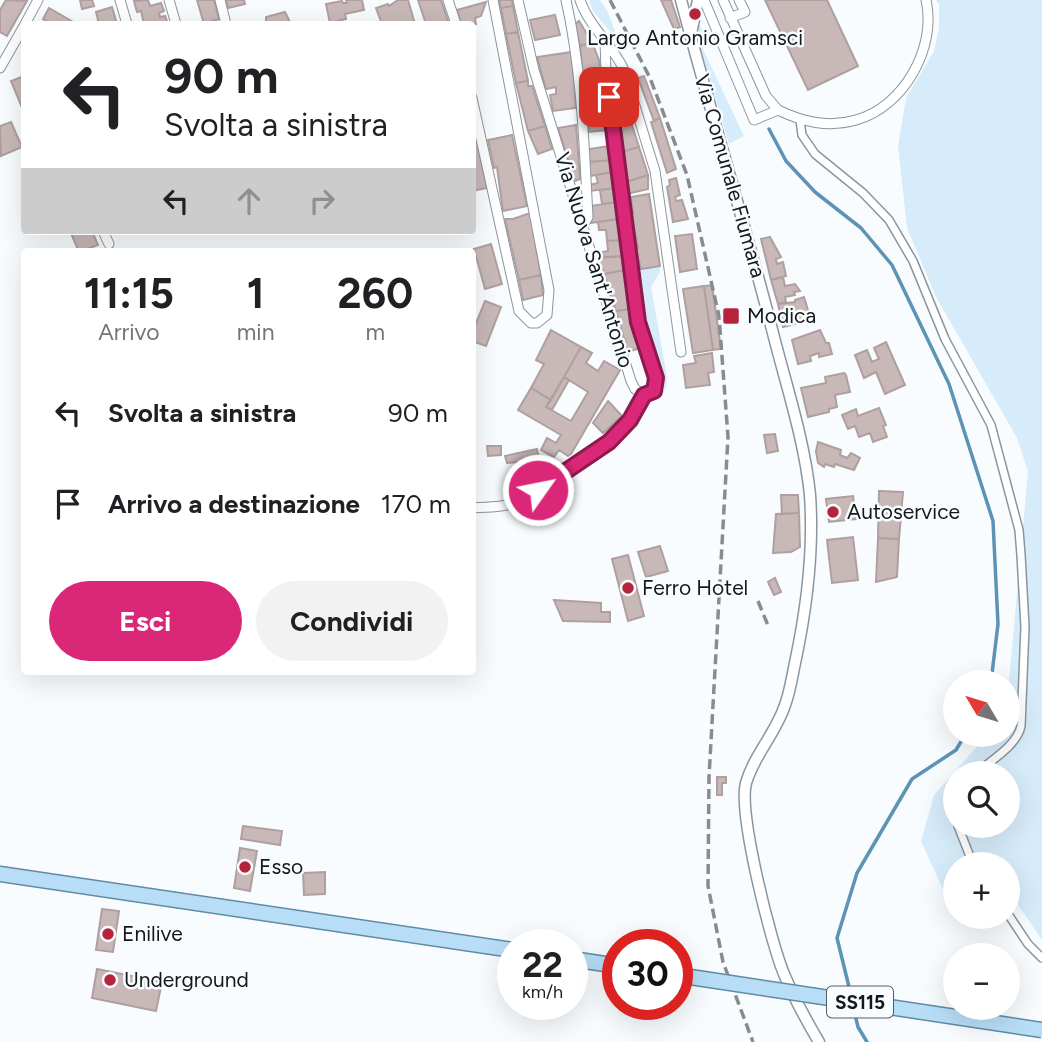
<!DOCTYPE html>
<html lang="it">
<head>
<meta charset="utf-8">
<style>
  body { margin:0; font-family:Figtree,sans-serif; background:#f2f2f2; color:#202124; height:100vh; display:flex; flex-direction:column; font-size:26px; white-space:nowrap }
  * { box-sizing:border-box; margin:0 }
  p { font-size:23px; color:#757577 }
  .icon { flex:none; width:38px; height:38px; fill:none; stroke:currentColor; stroke-width:2; stroke-linecap:round; stroke-linejoin:round }
  .map { position:relative; flex:1; overflow:hidden }
  .panel { position:absolute; left:21px; top:248px; width:455px; height:427px; display:flex; flex-direction:column; background:#fff; border-radius:7px; box-shadow:0 7px 28px #0002 }
  .panel>* { flex:none }
  .top-card { position:absolute; left:21px; top:21px; width:455px; height:214px; border-radius:7px; box-shadow:0 7px 28px #0002; background:#fff; color:#202124; overflow:hidden }
  .needle { width:46px; rotate:308deg }
  .tools { position:absolute; left:943px; top:670px; display:grid; gap:14px }
  .tools a { display:grid; place-items:center; width:77px; height:77px; border-radius:50%; background:#fff; box-shadow:0 7px 28px #0002; font-size:35px }
  .speed { position:absolute; left:497px; top:929px; display:flex; gap:14px; font-size:35px; font-weight:700; text-align:center }
  .speed>* { display:grid; place-content:center; width:91px; height:91px; border-radius:50%; background:#fff; box-shadow:0 7px 28px #0002; line-height:1 }
  .speed small { font-size:18px; font-weight:400 }
  .speed .limit { border:10px solid #d22; background:#fff; color:#111 }
  .pin { position:absolute; display:grid; place-items:center; width:60px; height:60px; color:#fff; margin:-30px; border-radius:14px; box-shadow:0 4px 10px #0006 }
  .me { position:absolute; width:77px; margin:-38px; rotate:57deg; stroke-linejoin:round; filter:drop-shadow(0 0 5px #0008) }
  .turn { display:flex; align-items:center; gap:24px; height:147px; padding:0 28px; font-size:32px }
  .turn .icon { width:91px; height:91px; stroke-width:2.5 }
  .turn b { display:block; font-size:49px; line-height:60px }
  .lanes { display:flex; align-items:center; height:66px; padding:0 28px; background:#0003; justify-content:center; gap:35px; direction:ltr }
  .lanes .off { opacity:.35 }
  .eta { display:flex; justify-content:space-evenly; align-items:center; height:119px; text-align:center }
  .eta b { font-size:42px; font-weight:700; line-height:49px }
  .action { display:flex; gap:14px; margin-top:auto; padding:14px 28px }
  .action a { flex:1; height:80px; border-radius:42px; background:#db2777; color:#fff; font-size:28px; font-weight:700; line-height:80px; text-align:center }
  .action a+a { background:#f2f2f2; color:#202124 }
  ul { padding:0; list-style:none }
  li { display:flex; align-items:center; gap:21px; height:91px; padding:0 28px }
  li div { flex:1 }
  li b { display:block; font-size:26px }
  li em { font-style:normal }
  .map>svg:first-child { display:block }
</style>
</head>
<body>
<div class="map">
<svg width="1042" height="1042" viewBox="0 0 1042 1042">
  <rect width="100%" height="100%" fill="#f9fcfe"/>
  <!-- green -->
  <path fill="#d7ecfa" fill-rule="evenodd" d="M589 0H600L607 10 620 44 593 11Z
    M936 0H1042V940L1008 890V864H956L955 905 951 907 921 841 934 795 975 749 984 735H1008V692L1028 471 1017 438 936 297 907 228 898 146 906 98 934 51 939 28V4ZM956 774H1008V826H956Z
    M699 24 709 41 701 45 744 136 729 144 694 26Z
    M660 266V272L651 287 667 377 666 388 660 398 663 386 644 325 637 270Z"/>
  <g fill="none" stroke-linecap="round" stroke-linejoin="round">
    <!-- stream -->
    <path stroke="#5d94b6" stroke-width="3.5" d="M769 129 786 161 815 192 861 228 892 265 949 384 993 521 998 624 991 682
      M852 999 837 938 857 873 912 779 956 750 965 735
      M853 1006 858 1027 867 1042"/>
  </g>
  <!-- building -->
  <path fill="#c8b8b8" stroke="#af9f9f" stroke-width="2" d="M6 0 27 1 7 36 0 32V10Z
    M80 0H92L94 6 82 9Z
    M148 0 150 6 161 3 164 11 159 13 160 17 165 16 168 24H144L141 11 137 12 134 1Z
    M197 0H214L219 19 204 24Z
    M226 0H244L245 4 228 8Z
    M346 0H362L364 10 345 14 346 19 330 23 326 4 342 1 343 3H347Z
    M398 0H408L415 24H382L376 8 388 4 389 6Z
    M418 0H441L449 24H426Z
    M499 0H512L513 6 501 8Z
    M661 0H671L680 27 674 29Z
    M765 0H827L858 66 808 90Z
    M486 2 481 16 475 18 476 24H461L457 10Z
    M513 6 518 32 506 34 501 8Z
    M112 7 117 24H99L96 12Z
    M49 8 75 23 76 24H52L43 19Z
    M285 12 291 24H266V17Z
    M555 15 560 35 535 40 530 20Z
    M579 21 592 42 580 46 575 24Z
    M518 32 528 81 516 83 506 34Z
    M592 42 599 60 604 103 586 105 580 46Z
    M572 52 576 108 553 111 550 95 556 94V87L546 89 537 57Z
    M616 73 630 119 618 122 612 74Z
    M24 76V109L23 110 11 81Z
    M644 76 660 118 654 121 638 78Z
    M528 81V86H532L545 126 528 131 516 83Z
    M604 103 607 130 589 132 586 105Z
    M660 118 676 169 667 173 651 122Z
    M630 119 639 147 621 152 618 122Z
    M11 122 22 147 1 156 0 126Z
    M576 125 580 179 575 181 558 128Z
    M545 126 552 149 538 154 528 131Z
    M472 132H475L487 188 472 191Z
    M512 135 527 206 503 211 497 167 494 168 488 140Z
    M610 146 612 160 589 162V149Z
    M639 147 648 175 626 182 621 152Z
    M612 160 613 172 590 176 589 162Z
    M613 172 615 188 590 191 589 185 598 183 596 175Z
    M648 175V189L627 194 626 182Z
    M676 178 680 195 675 197 676 201 682 200 688 219 673 222 667 187 670 185 669 180Z
    M615 188 617 202 602 204 600 190Z
    M649 194 660 266 641 269 636 249 638 248 631 213H633L631 197Z
    M617 202 619 219 590 223V206Z
    M530 213 541 275 519 280 505 219H513Z
    M619 219 622 240 607 241 606 230H599L598 222Z
    M70 231H92L98 245 79 252Z
    M692 234 697 269 680 272 675 236Z
    M770 237 781 257 776 259 777 264 783 262 786 276 771 280 761 239Z
    M622 240 624 256 604 257 602 252 608 251 607 241Z
    M491 244 502 284 485 289 474 249Z
    M624 256 625 270 604 274 599 258Z
    M625 270 630 309 616 311 604 274Z
    M541 275 543 295 523 300 519 280Z
    M783 277 785 286 795 284 800 291 794 292 795 295 785 297 786 302 778 304 771 280Z
    M712 285 721 349 713 350 704 286Z
    M704 286 713 350 693 353 683 289Z
    M804 297 811 320 783 327 778 304 795 302V300Z
    M485 301 501 307 486 346 472 341V333Z
    M630 309 640 348 628 352 616 311Z
    M551 330 581 347 551 400 531 388 544 364 536 360Z
    M820 330 826 343H829L832 354 819 357V353L810 356 811 361 798 364 792 340Z
    M886 342 905 385 885 394 876 372 864 378 855 355 867 350 872 362 879 359 874 348Z
    M581 347 592 353 586 363 598 371 604 361 620 370 571 454 568 456 559 450 554 457 541 450 547 438 556 443 561 435 518 410 531 388 551 400 546 407 571 421 588 392 564 377Z
    M712 353 714 372 708 373 710 385 686 388 683 365 696 363 694 356Z
    M844 373 846 375 850 392 835 395 837 407 829 409V412L808 417 801 388 826 383 825 377Z
    M564 377 569 380 552 410 546 407Z
    M608 401 622 416 603 433 593 423Z
    M879 408 886 425 883 426 887 437 873 442 870 433 859 437 855 426 848 429 842 415 856 409 858 416Z
    M775 434 778 451 767 453 764 435Z
    M818 442 841 450 840 455 847 458 851 453 860 458 854 470 835 464 834 467 825 464 824 467 818 463 816 451Z
    M487 446H501V455L488 456Z
    M537 449 539 459 518 464 517 462 507 463 505 456Z
    M879 491 903 492 899 539 878 538Z
    M781 495H798L799 513 782 514Z
    M853 496 856 519 829 522 826 499Z
    M799 513 800 547 791 552 773 553 776 514Z
    M853 537 858 580 832 583 827 540Z
    M878 538 899 539 897 577 876 582Z
    M660 546 668 571 646 577 638 552Z
    M628 555 644 616 628 621 612 559Z
    M775 578 781 592 774 595 768 582Z
    M554 600 601 603V612H610V622L563 621Z
    M717 777H726V783H722V795H717Z
    M243 826 282 831 280 845 241 839Z
    M240 848 257 851 250 891 234 888Z
    M325 872V894L304 895 303 873Z
    M102 909 119 911 113 952 96 950Z
    M97 969 162 982 156 1011 92 998Z"/>
  <g fill="none" stroke-linecap="round" stroke-linejoin="round">
    <defs>
      <path id="pedestrian" d="M800 120 802 135 815 154 863 193 889 220 913 261 945 339 991 425 1019 530 1021 555 1025 627 1021 726C1017 746 990 761 975 774
        M956 812V818
        M958 826 973 864
        M1008 914 1028 944 1042 958"/>
      <path id="minor" d="M120 0 127 24
        M169 0 176 24
        M220 0 226 24
        M448 0 456 24
        M518 0 534 70 631 381 635 389 644 395 654 391 656 378 638 322 606 74 605 39
        M566 0C582 72 584 143 588 217L584 224
        M580 0C589 27 613 45 624 70L655 171 681 352
        M704 0 754 120 778 110C803 122 828 128 856 120 904 107 937 47 926 0
        M723 0 766 96 778 110
        M730 18 745 12 739 0
        M25 24 38 0
        M0 68 24 26
        M472 98 519 311 531 323H537L547 315 549 290 493 0
        M103 231 109 244
        M472 508C489 507 506 507 521 501 532 496 543 487 554 480 587 459 629 435 644 395"/>
      <path id="tertiary" d="M681 0C711 114 746 227 775 341 788 391 805 444 810 495 814 552 807 607 795 663 792 677 790 692 785 705 776 733 754 755 746 783 738 813 771 943 784 974 794 998 806 1020 819 1042
        M691 34 698 0"/>
      <path id="primary" d="M0 874 513 950
        M572 959 618 966"/>
    </defs>
    <!-- pedestrian casing -->
    <use href="#pedestrian" stroke="#8a969e" stroke-width="10"/>
    <!-- minor casing -->
    <use href="#minor" stroke="#8a969e" stroke-width="11"/>
    <!-- tertiary casing -->
    <use href="#tertiary" stroke="#8a969e" stroke-width="13"/>
    <!-- primary casing -->
    <use href="#primary" stroke="#608aa6" stroke-width="17"/>
    <!-- pedestrian -->
    <use href="#pedestrian" stroke="#fff" stroke-width="7"/>
    <!-- minor -->
    <use href="#minor" stroke="#fff" stroke-width="9"/>
    <!-- tertiary -->
    <use href="#tertiary" stroke="#fff" stroke-width="10"/>
    <!-- primary -->
    <use href="#primary" stroke="#b8def7" stroke-width="14"/>
    <!-- rail -->
    <path stroke="#888c8e" stroke-width="3.5" stroke-dasharray="10 5" stroke-linecap="butt" d="M610 0 650 78 687 175 719 316 728 437 709 777 708 886 723 962 753 1042
      M758 601 769 628"/>
    <defs>
      <path id="primary-bridge" d="M677 975 1042 1030"/>
    </defs>
    <!-- primary-bridge casing -->
    <use href="#primary-bridge" stroke="#608aa6" stroke-width="17" stroke-linecap="butt"/>
    <!-- primary-bridge -->
    <use href="#primary-bridge" stroke="#b8def7" stroke-width="14"/>
  </g>
  <g fill="none" stroke-linecap="round" stroke-linejoin="round">
    <defs>
      <path id="route" d="M538 490 609 442 630 420 644 395 654 391 656 378 638 322 609 97"/>
    </defs>
    <!-- route casing -->
    <use href="#route" stroke="#8e194d" stroke-width="18"/>
    <!-- route -->
    <use href="#route" stroke="#db2777" stroke-width="12"/>
  </g>
  <!-- markers -->
  <g fill="#b5233d" stroke="#f9fcfe" stroke-width="2.5">
    <circle cx="695" cy="14" r="7"/>
    <rect x="722" y="307" width="18" height="18" rx="3.5"/>
    <circle cx="833" cy="512" r="7"/>
    <circle cx="628" cy="588" r="7"/>
    <circle cx="245" cy="867" r="7"/>
    <circle cx="108" cy="934" r="7"/>
    <circle cx="110" cy="980" r="7"/>
  </g>
  <g text-anchor="middle" stroke-width="5" stroke-linejoin="round" paint-order="stroke">
    <!-- shield labels -->
    <rect fill="#f9fcfe" stroke="#585c5f" stroke-width="2" x="827" y="986.5" width="66" height="31" rx="5"/>
    <g font-size="19" font-weight="bold" fill="#13181b">
      <text x="860" y="1009">SS115</text>
    </g>
    <!-- poi labels -->
    <g font-size="21" fill="#13181b" stroke="#f9fcfe" text-anchor="start">
      <text x="695" y="45" text-anchor="middle">Largo Antonio Gramsci</text>
      <text x="747" y="323">Modica</text>
      <text x="847" y="519">Autoservice</text>
      <text x="642" y="595">Ferro Hotel</text>
      <text x="259" y="874">Esso</text>
      <text x="122" y="941">Enilive</text>
      <text x="124" y="987">Underground</text>
    </g>
    <!-- street labels -->
    <g font-size="21" fill="#13181b" stroke="#f9fcfe">
      <text transform="translate(730 176) rotate(74)" y="7">Via Comunale Fiumara</text>
      <text transform="translate(594 260) rotate(73)" y="7">Via Nuova Sant'Antonio</text>
    </g>
  </g>
</svg>
<div class="tools">
<a><svg class="needle" viewBox="-14 -14 28 28"><path d="M0-13l5 13h-10z" fill="#e53935"/><path d="M0 13l5-13h-10z" fill="#757577"/></svg></a>
<a><svg class="icon" aria-label="search" viewBox="0 0 24 24"><circle cx="10" cy="10" r="6"/><path d="M15 15l6 6"/></svg></a>
<a>+</a>
<a>−</a>
</div>
<div class="speed"><div>22<small>km/h</small></div><div class="limit">30</div></div>
<div class="pin" style="left:609px;top:97px;background:#d93025"><svg class="icon" aria-label="arrive" viewBox="0 0 24 24"><path d="M6 21V4h12l-3 4 3 4H6"/></svg></div>
<svg class="me" style="left:538px;top:490px" viewBox="-20 -20 40 40"><circle r="17" fill="#db2777" stroke="#fff" stroke-width="3"/><path d="M0-11L8 9 0 5-8 9z" fill="#fff"/></svg>
<div class="top-card">
<div class="turn"><svg class="icon" aria-label="left" viewBox="0 0 24 24"><path d="M17 20v-9H6M10 6l-5 5 5 5"/></svg><div><b>90 m</b>Svolta a sinistra</div></div>
<div class="lanes"><svg class="icon" aria-label="left" viewBox="0 0 24 24"><path d="M17 20v-9H6M10 6l-5 5 5 5"/></svg><svg class="icon off" aria-label="ahead" viewBox="0 0 24 24"><path d="M12 20V5M6 11l6-6 6 6"/></svg><svg class="icon off" aria-label="right" viewBox="0 0 24 24"><path d="M7 20v-9h11M14 6l5 5-5 5"/></svg></div>
</div>
<section class="panel">
<div class="eta">
<div><b>11:15</b><p>Arrivo</p></div>
<div><b>1</b><p>min</p></div>
<div><b>260</b><p>m</p></div>
</div>
<ul>
<li><svg class="icon" aria-label="left" viewBox="0 0 24 24"><path d="M17 20v-9H6M10 6l-5 5 5 5"/></svg><div><b>Svolta a sinistra</b></div><em>90 m</em></li>
<li><svg class="icon" aria-label="arrive" viewBox="0 0 24 24"><path d="M6 21V4h12l-3 4 3 4H6"/></svg><div><b>Arrivo a destinazione</b></div><em>170 m</em></li>
</ul>
<div class="action"><a>Esci</a><a>Condividi</a></div>
</section>
</div>
</body>
</html>
